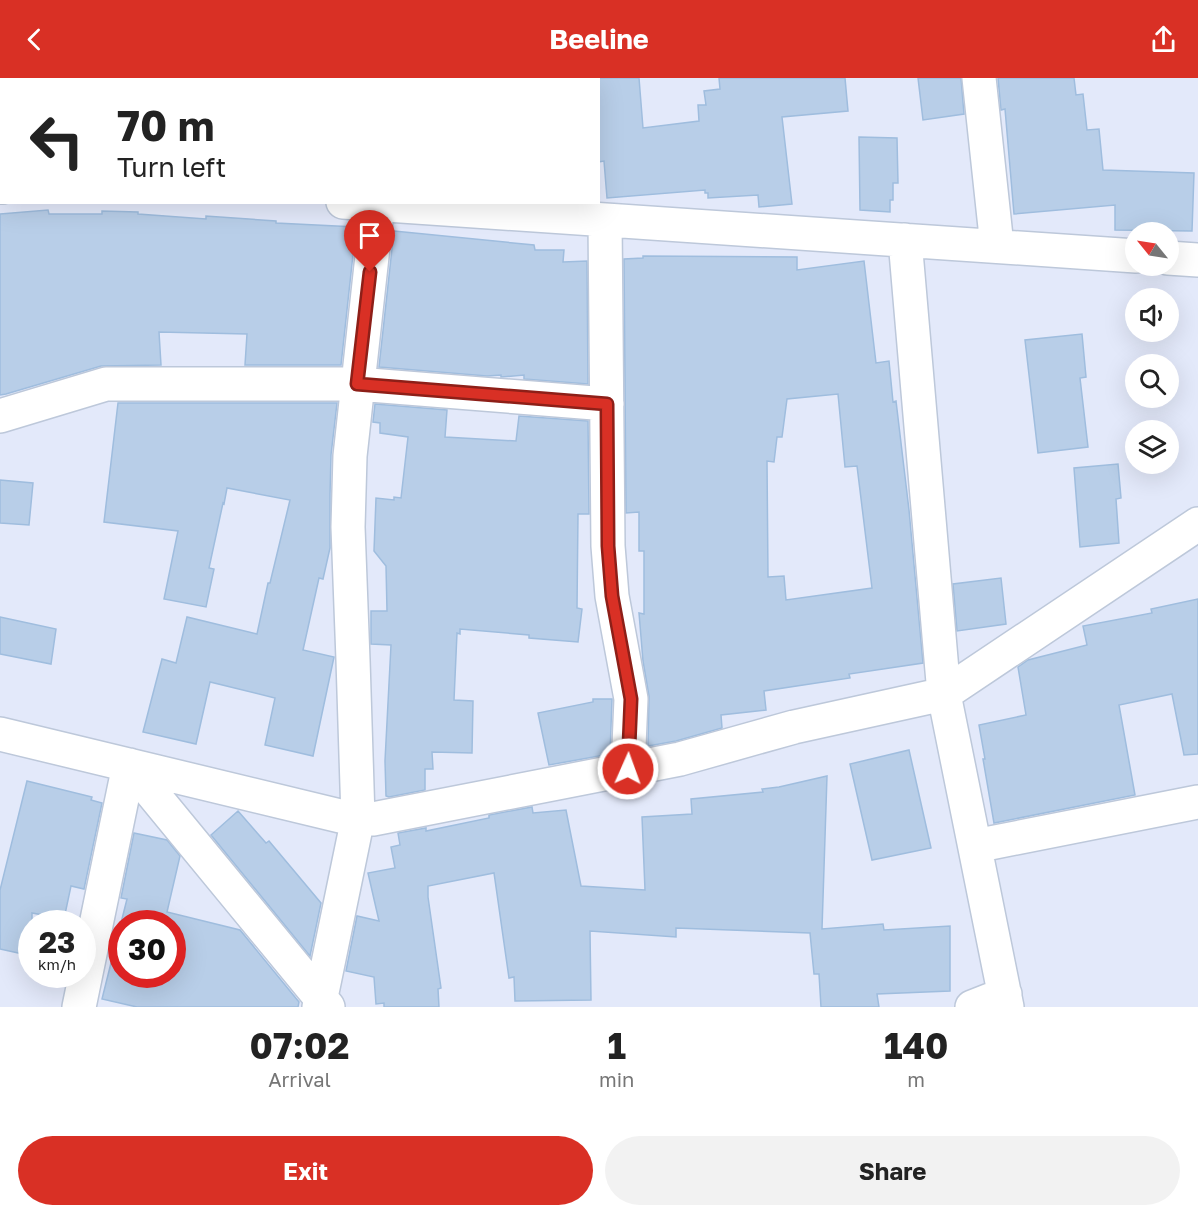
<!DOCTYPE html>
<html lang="en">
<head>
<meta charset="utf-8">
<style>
  body { margin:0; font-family:"Golos Text",sans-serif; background:#f2f2f2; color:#222; height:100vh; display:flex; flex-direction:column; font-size:22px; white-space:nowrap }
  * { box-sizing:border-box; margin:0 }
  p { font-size:20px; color:#767676 }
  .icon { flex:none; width:33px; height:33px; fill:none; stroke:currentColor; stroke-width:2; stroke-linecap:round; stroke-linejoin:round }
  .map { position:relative; height:929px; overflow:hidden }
  .panel { display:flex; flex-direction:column; background:#fff; flex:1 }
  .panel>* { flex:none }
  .top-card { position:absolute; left:0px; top:0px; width:600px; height:126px; box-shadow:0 6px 24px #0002; background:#fff; color:#222; overflow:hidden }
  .needle { width:39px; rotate:300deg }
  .fabs { position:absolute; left:1125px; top:144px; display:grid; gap:12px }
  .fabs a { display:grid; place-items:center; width:54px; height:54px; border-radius:50%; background:#fff; box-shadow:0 6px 24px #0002; font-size:30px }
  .speed { position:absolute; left:18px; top:832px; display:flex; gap:12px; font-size:30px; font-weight:700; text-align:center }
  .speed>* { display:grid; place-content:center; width:78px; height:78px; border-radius:50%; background:#fff; box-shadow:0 6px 24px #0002; line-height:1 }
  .speed small { font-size:15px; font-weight:400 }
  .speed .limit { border:9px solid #d22; background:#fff; color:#111 }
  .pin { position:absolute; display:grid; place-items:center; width:51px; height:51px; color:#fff; margin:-62px -26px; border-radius:50% 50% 50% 0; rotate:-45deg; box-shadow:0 0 6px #0007 }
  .pin .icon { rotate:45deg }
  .me { position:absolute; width:66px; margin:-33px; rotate:2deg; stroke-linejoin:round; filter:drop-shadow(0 0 4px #0008) }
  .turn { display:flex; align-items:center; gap:21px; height:126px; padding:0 18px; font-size:27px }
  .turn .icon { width:78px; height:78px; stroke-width:2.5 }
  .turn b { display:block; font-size:42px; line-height:51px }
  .eta { display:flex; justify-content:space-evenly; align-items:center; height:102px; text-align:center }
  .eta b { font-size:36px; font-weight:700; line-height:42px }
  .cta { display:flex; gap:12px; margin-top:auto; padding:12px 18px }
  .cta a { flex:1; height:69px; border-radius:36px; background:#d93025; color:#fff; font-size:24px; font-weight:700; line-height:69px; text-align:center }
  .cta a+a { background:#f2f2f2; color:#222 }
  header { display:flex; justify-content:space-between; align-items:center; height:78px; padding:0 18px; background:#d93025; color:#fff; font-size:27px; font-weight:700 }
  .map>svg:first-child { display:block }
</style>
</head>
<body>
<header><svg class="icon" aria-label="back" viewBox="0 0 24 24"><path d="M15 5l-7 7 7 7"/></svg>Beeline<svg class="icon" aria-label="share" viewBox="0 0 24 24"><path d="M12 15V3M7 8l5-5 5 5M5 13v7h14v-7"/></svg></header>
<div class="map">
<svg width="1198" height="929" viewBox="0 0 1198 929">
  <rect width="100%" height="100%" fill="#e3e9fa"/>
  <!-- building -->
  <path fill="#b8cee8" stroke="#9fbdde" stroke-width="1.5" fill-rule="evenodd" d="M598 0H639L643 50 699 43 698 27H706L704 13 720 11 719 0H845L848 33 782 39 792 126 759 129 758 117 708 120V115H705V112L607 120 604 83 598 84Z
    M918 0H961L964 36 923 42Z
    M998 0H1074L1076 17 1083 16 1087 52 1099 51 1103 92 1194 95 1192 153 1115 152V127L1014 136 1005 31 1001 32Z
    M859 59 897 60 898 105H893V122H890V134L860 132Z
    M48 132 49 136H102V133L138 134V136L206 141V138L276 143V145L356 149 341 287H245L247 256 159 254 161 287 101 288 6 316 0 317V136Z
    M394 153 534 167 535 172H564L563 184 587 183 588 306 524 301V297L501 299V297L487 298 379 289Z
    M643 178 797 179V192L864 183 876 285 889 283 893 324 896 323 909 432 923 585 849 596 850 600 764 613 766 632 721 637 722 650 676 663 648 668 649 618 643 583 639 535 644 536V473H639V434L626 435 624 181 643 180ZM838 316 845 389 857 388 872 510 786 522 784 498 768 499 767 383 774 384 777 359H782L787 321Z
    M1082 256 1086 299 1080 300 1088 369 1038 375 1025 262Z
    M118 325H337L331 377 330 416V470L323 501 319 500 303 572 334 579 313 678 265 667 275 620 210 604 196 666 143 654 162 581 176 585 187 539 257 556 268 505H270L290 422 227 410 224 426 223 425 209 490 214 491 206 529 164 521 178 453 104 444Z
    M375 326 447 332 445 359 516 363 519 338 588 343 589 436H578L577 530 582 531 578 564 529 560V557L460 551V556L457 555 454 622 473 623 472 675 432 674 433 691H425V712L389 719 386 718 385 683 391 567 371 566V533H387L386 488 374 473 376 420 394 422V419L401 420 408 359 380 355V345L373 344Z
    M1118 386 1121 420 1116 421 1119 465 1080 469 1074 390Z
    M0 402 33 405 29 447 0 445Z
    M1001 500 1006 546 957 553 953 506Z
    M1198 521V676L1184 677 1172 616 1119 627 1135 717 994 745 983 681H985L979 647 1026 637 1018 589 1028 582 1087 567 1083 548 1152 535 1151 531Z
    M0 539 56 551 51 586 0 576Z
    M593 621H612L610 676 549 687 538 635 593 624Z
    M909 672 931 770 872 782 850 686Z
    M827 698 822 851 883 846 884 852 950 848V913L877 916 879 929H821L819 896H814L810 855 676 850V859L590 853 591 922 515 923 514 899 509 900 494 795 428 808V819L441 910 438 911 439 929H384V925L376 926 374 899 346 893 357 838 379 843 368 795 395 790 391 769 400 767 398 755 426 750V753L489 740V737L532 729 533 735 566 732 581 808 645 812 642 739 692 736 691 721 763 714 762 711 779 709Z
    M27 703 92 719 91 722 102 725 84 811 71 808 64 841 32 835V878L0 871V812Z
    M238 733 266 765 269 763 321 825 310 878 211 757Z
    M134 755 167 762 180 778 167 834 240 852 299 924 298 929H137L102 921 127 821 121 820ZM122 846H172V897H122Z"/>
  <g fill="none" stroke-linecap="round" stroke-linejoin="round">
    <defs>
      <path id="minor" d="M979 0 997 168
        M178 2V0
        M385 2V0
        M0 109H2
        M343 124 1136 178
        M605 142 608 468 612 518 631 621 628 691
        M905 162 944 616 1007 929
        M1168 180 1198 182
        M0 338 106 306H357L607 326
        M0 656 340 738 373 741 680 681 794 649 944 616 1198 446
        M975 768 1198 724
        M79 929 129 687 328 929
        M319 929 358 740 353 582 348 449 350 378 378 124
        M972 929 1005 916"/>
    </defs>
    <!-- minor casing -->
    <use href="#minor" stroke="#bdc8da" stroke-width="36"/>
    <!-- minor -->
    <use href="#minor" stroke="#fff" stroke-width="33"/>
  </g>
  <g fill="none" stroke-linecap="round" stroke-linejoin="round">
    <defs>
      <path id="route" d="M370 194 357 306 607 326 608 468 612 518 631 621 628 691"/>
    </defs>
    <!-- route casing -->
    <use href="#route" stroke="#8d1f18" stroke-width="15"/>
    <!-- route -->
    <use href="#route" stroke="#d93025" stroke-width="10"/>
  </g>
</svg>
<div class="fabs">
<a><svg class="needle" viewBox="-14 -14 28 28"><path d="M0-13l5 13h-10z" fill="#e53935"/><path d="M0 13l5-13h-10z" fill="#767676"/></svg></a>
<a><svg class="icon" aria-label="sound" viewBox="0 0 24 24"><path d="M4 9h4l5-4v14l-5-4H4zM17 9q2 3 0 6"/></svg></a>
<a><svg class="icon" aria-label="search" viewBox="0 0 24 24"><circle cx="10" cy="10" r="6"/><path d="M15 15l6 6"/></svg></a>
<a><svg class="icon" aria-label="layers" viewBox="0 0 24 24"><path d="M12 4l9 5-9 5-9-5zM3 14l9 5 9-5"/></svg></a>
</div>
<div class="speed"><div>23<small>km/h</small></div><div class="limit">30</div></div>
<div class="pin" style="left:370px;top:194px;background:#d93025"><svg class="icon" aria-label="arrive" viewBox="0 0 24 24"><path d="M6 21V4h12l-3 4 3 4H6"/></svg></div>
<svg class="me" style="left:628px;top:691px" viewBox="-20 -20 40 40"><circle r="17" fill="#d93025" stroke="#fff" stroke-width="3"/><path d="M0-11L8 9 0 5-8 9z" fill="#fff"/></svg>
<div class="top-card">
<div class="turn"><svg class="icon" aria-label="left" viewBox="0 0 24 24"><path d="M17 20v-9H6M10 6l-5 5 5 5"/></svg><div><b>70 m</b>Turn left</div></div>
</div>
</div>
<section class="panel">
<div class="eta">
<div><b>07:02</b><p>Arrival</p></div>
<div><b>1</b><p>min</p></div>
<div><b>140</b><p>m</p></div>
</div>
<div class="cta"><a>Exit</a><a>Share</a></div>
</section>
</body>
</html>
